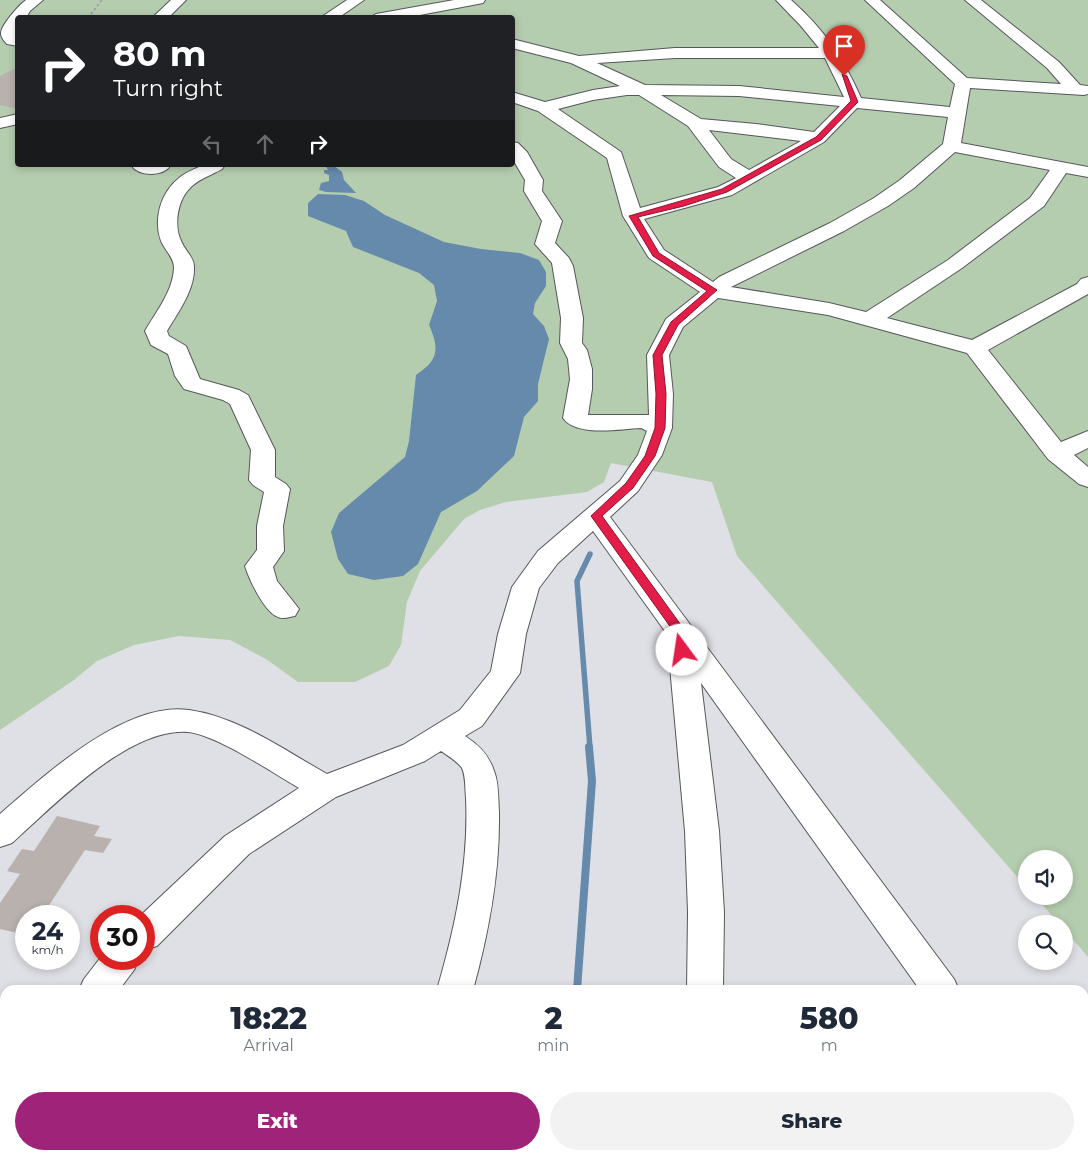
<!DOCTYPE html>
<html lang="en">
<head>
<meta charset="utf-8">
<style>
  body { margin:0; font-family:Montserrat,sans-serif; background:#f2f2f3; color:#1f2937; height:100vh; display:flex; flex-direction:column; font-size:19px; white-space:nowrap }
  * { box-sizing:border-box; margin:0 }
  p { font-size:16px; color:#747a83 }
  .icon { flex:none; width:28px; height:28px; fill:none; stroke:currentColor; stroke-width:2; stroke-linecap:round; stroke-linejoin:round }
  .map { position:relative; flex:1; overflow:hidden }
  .details { position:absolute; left:0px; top:985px; width:1089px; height:175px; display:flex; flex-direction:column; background:#fff; border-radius:15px 15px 0 0; box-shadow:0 2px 8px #0003 }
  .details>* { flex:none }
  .banner { position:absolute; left:15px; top:15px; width:500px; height:152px; border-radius:5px; box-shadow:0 2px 8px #0003; background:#202124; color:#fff; overflow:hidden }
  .fabs { position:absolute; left:1018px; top:850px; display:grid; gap:10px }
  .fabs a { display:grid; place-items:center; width:55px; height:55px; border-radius:50%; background:#fff; box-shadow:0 2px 8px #0003; font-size:25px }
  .speed { position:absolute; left:15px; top:905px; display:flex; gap:10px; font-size:25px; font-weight:700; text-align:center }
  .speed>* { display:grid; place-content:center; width:65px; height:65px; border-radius:50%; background:#fff; box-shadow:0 2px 8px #0003; line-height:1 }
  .speed small { font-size:12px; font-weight:400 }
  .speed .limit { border:8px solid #d22; background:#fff; color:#111 }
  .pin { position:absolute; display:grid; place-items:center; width:42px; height:42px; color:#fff; margin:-51px -21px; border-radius:50% 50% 50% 0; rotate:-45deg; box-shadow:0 0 5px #0007 }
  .pin .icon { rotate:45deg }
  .me { position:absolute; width:55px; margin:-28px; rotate:346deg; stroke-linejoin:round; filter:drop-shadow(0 0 4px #0008) }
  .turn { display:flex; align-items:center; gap:18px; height:105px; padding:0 15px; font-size:22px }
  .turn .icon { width:65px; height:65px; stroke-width:2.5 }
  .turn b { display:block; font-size:35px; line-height:42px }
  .lanes { display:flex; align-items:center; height:48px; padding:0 15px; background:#0003; justify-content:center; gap:25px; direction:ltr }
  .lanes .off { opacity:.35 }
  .eta { display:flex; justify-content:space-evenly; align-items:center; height:85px; text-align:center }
  .eta b { font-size:30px; font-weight:800; line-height:35px }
  .action { display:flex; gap:10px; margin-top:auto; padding:10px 15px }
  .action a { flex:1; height:58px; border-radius:30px; background:#9f2479; color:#fff; font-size:20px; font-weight:800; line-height:58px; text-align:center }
  .action a+a { background:#f2f2f3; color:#1f2937 }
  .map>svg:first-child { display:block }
</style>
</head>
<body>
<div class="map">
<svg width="1088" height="1160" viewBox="0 0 1088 1160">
  <rect width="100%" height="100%" fill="#dfdfe6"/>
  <!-- green -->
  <path fill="#b5cdaf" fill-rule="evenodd" d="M0 0H1088V957L1064 929V924H1059L1035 896H1064V859H1026V887L737 556 712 482 611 463 604 482 587 492 506 502 480 510 464 519 420 571 407 602 401 645 389 666 355 682H298L266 659 230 640 179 636 134 645 97 661 74 680 0 730ZM18 18H512V165H18Z"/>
  <!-- water -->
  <path fill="#668aab" d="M325 165H333L342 172 344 180 356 193 326 192 319 190 321 183 329 181V175L324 173V170H328Z
    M318 194 345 195 364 201 385 215 444 242 481 249 520 253 539 260 546 272V286L535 303 533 314 544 326 549 339 538 384V401L524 417 514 456 477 491 441 512 418 564 403 576 374 580 348 574 338 559 331 532 339 513 405 457 409 441 416 375C438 360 440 350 429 325L437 301 434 285 419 273 353 247 346 231 308 216V203Z"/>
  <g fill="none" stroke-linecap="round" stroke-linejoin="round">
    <!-- stream-far1 -->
    <path stroke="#668aab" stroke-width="5.5" d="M590 748 577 581 590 554"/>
    <!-- stream -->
    <path stroke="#668aab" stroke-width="8" d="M577 990 592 781 589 747
      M540 1160 541 1155"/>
  </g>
  <!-- building -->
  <path fill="#b8b1ae" d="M18 67V109L0 105V76Z
    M57 816 100 826 94 836 112 839 103 853 85 850 42 916H26V935L0 929V903L20 874 7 871 22 849 34 851Z"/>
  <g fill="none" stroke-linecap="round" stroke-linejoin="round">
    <defs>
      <path id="minor" d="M26 0H43L30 11 26 18H18L16 34 18 46 7 44C5 42 1 37 1 34 0 26 20 4 26 0Z
        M171 0H186L168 18H152Z
        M347 0H364L338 18H320Z
        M454 0H485L483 3 478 4 404 18H369L376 14Z
        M776 0H791C824 29 844 59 861 98L950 107 955 84 865 0H880L967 78 1061 84 1047 68 965 0H981L1059 62 1080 85 1088 86V94L1084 95 970 88 961 143 1088 167V177L1066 173 1044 206 962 268 887 318 972 340 1077 284 1081 279 1088 277V294L988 350 1061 442 1088 431V448L1074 455 1088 467V487L1079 484 1048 459 967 353 828 315 718 298 683 327 669 355 673 394 672 428 662 455 638 491 610 517 954 979 959 990H920L701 683 719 831 724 912 723 990H687L688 912 685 831 667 634 593 531 558 563 539 588 526 634 520 673 482 726 465 736C479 745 489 755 494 771 499 783 498 799 499 812 500 873 489 932 473 990H437C455 928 469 864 466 798 465 789 466 777 462 768 457 761 448 756 441 751L425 761 336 797 249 854 157 946 144 950V916H140L225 836 299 788C273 773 217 735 188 732 129 727 53 806 12 843L0 847V814C45 775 125 701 189 710 239 717 284 750 327 774L403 745 460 710 491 671 498 634 512 587 538 551 620 481 638 455 647 431 641 428C620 429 576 437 563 418L570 379 568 359 560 343 561 318 552 263 535 244 542 221 524 191 525 180 512 158V142L518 143 527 152 543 180 542 191 562 221 555 243 569 258 573 266 583 318 582 343 587 350 592 369V389L588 415H649L647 355 666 319 700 292 649 258 623 216 607 158 538 111 512 102V92L545 102 593 90 620 86 571 63 512 48V39L579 56 675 48H819L801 26ZM675 58H825L844 97 739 86 645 85 597 63ZM627 95H639L688 126 719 167 736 178 718 187 640 208 621 152 558 109 593 100ZM661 95 739 96 840 106 814 132 756 124 701 119ZM857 108 948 117 943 144 900 180 874 198 830 223 719 277 713 282 664 250 644 219 732 195 824 142ZM709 130 801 141 749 170 731 159ZM955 152 1050 170 1030 198 948 260 866 312 829 303 731 287 844 231 888 206 914 188Z
        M18 114V124L0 128V118Z
        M131 165H171C163 177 139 177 131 165Z
        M203 165H225L222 169C212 175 201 178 192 186 177 199 173 226 182 243 186 252 194 257 194 267 195 290 178 312 167 331L169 336 186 346 200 379 239 390 248 395 275 450V477L286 484 290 489 283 526 284 551 273 567 277 581 299 609 295 616C289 617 282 620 276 616 263 609 249 579 245 566L257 550V526L264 492 253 485 249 480 251 450 230 404 223 400 184 389 175 376 168 354 151 345 145 331C156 312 173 291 174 268 174 257 165 251 161 241 153 219 161 192 179 178 186 172 195 169 203 165Z
        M101 957V959H139L134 970 119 990H79L84 979Z
        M5 1087V1129L0 1131V1089Z
        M388 1155H428L426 1160H386Z
        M673 1155H713L712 1160H672Z
        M1041 1155H1082L1084 1160H1043Z"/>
    </defs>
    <!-- minor casing -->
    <use href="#minor" stroke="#56565d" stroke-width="2"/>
    <!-- path -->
    <path stroke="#a0a0a6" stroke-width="2" stroke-dasharray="2.5 2.5" stroke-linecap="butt" d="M88 18 102 0"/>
    <!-- minor -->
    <use href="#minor" fill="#fff" fill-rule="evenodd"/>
  </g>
  <!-- route -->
  <path fill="#e11d48" stroke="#92132f" d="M842 74 847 76 858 102 821 140 727 192 684 206 638 217 659 253 717 290 678 325 662 355 666 394 665 428 655 456 633 488 602 516 686 632 688 650 682 654 676 650 674 632 591 516 626 483 645 456 655 428 656 394 653 355 671 322 707 291 653 256 629 216 722 189 816 137 851 101Z"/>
</svg>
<div class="fabs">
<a><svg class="icon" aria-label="sound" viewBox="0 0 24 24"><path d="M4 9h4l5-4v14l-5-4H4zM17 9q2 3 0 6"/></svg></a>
<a><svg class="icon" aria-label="search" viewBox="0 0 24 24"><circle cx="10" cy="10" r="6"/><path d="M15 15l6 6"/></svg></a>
</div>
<div class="speed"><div>24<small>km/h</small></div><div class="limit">30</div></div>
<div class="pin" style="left:844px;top:76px;background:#d93025"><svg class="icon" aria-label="arrive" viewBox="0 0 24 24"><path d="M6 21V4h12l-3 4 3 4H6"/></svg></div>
<svg class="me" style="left:682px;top:650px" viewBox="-20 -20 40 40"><circle r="19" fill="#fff"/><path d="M0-13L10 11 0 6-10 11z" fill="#e11d48"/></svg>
<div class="banner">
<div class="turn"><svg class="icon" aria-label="right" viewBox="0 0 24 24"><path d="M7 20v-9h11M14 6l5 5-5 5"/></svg><div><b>80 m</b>Turn right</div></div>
<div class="lanes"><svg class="icon off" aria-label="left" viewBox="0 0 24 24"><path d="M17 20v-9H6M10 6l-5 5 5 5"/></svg><svg class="icon off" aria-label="ahead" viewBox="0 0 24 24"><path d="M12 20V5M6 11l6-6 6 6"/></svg><svg class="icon" aria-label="right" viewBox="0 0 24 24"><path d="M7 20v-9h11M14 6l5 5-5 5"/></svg></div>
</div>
<section class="details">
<div class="eta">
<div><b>18:22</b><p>Arrival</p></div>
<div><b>2</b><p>min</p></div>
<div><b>580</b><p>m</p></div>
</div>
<div class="action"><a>Exit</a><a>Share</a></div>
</section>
</div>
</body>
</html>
